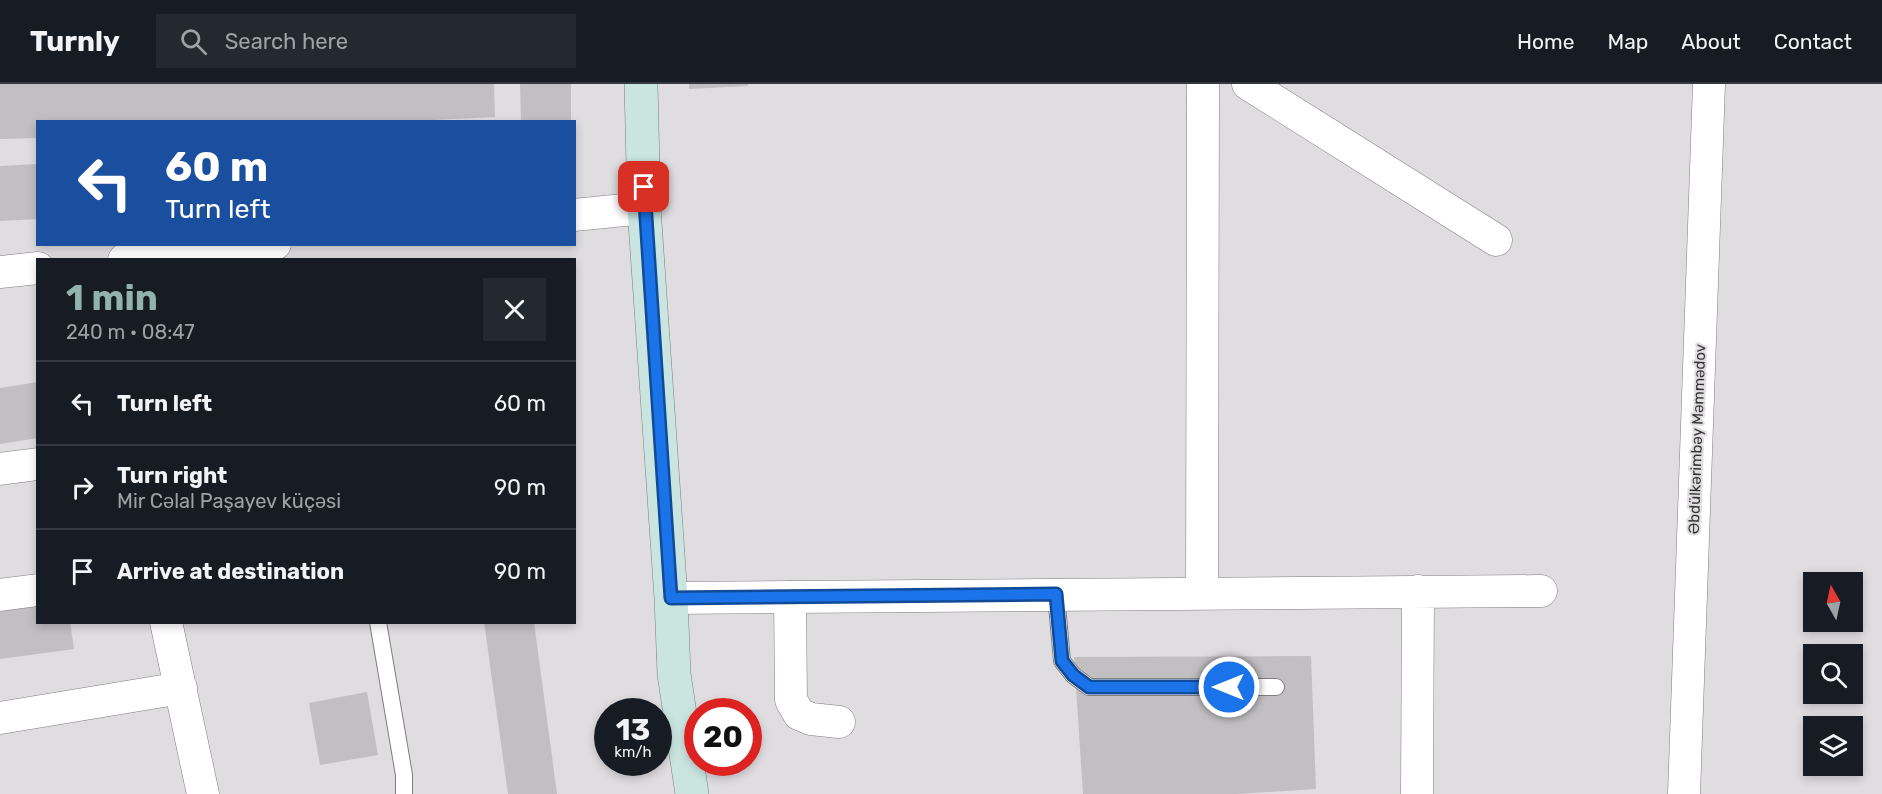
<!DOCTYPE html>
<html lang="en">
<head>
<meta charset="utf-8">
<style>
  body { margin:0; font-family:Rubik,sans-serif; background:#242831; color:#f1f3f6; height:100vh; display:flex; flex-direction:column; font-size:22px; white-space:nowrap }
  * { box-sizing:border-box; margin:0 }
  p { font-size:20px; color:#9ea1a6 }
  .icon { flex:none; width:33px; height:33px; fill:none; stroke:currentColor; stroke-width:2; stroke-linecap:round; stroke-linejoin:round }
  .map { position:relative; flex:1; overflow:hidden }
  .panel { position:absolute; left:36px; top:174px; width:540px; height:366px; display:flex; flex-direction:column; background:#171b24; border-radius:0px; box-shadow:0 3px 9px #0003 }
  .panel>* { flex:none }
  .guide { position:absolute; left:36px; top:36px; width:540px; height:126px; border-radius:0px; box-shadow:0 3px 9px #0003; background:#1a4fa0; color:#fff; overflow:hidden }
  .needle { width:39px; rotate:351deg }
  .fabs { position:absolute; left:1803px; top:488px; display:grid; gap:12px }
  .fabs a { display:grid; place-items:center; width:60px; height:60px; border-radius:0px; background:#171b24; box-shadow:0 3px 9px #0003; font-size:30px }
  .speed { position:absolute; left:594px; top:614px; display:flex; gap:12px; font-size:30px; font-weight:700; text-align:center }
  .speed>* { display:grid; place-content:center; width:78px; height:78px; border-radius:50%; background:#171b24; box-shadow:0 3px 9px #0003; line-height:1 }
  .speed small { font-size:15px; font-weight:400 }
  .speed .limit { border:9px solid #d22; background:#fff; color:#111 }
  .pin { position:absolute; display:grid; place-items:center; width:51px; height:51px; color:#fff; margin:-26px; border-radius:12px; box-shadow:0 3px 9px #0006 }
  .me { position:absolute; width:66px; margin:-33px; rotate:270deg; stroke-linejoin:round; filter:drop-shadow(0 0 4px #0008) }
  .turn { display:flex; align-items:center; gap:21px; height:126px; padding:0 30px; font-size:27px }
  .turn .icon { width:78px; height:78px; stroke-width:2.5 }
  .turn b { display:block; font-size:42px; line-height:51px }
  .round { display:grid; place-items:center; flex:none; width:63px; height:63px; border-radius:0px; background:#242831 }
  .summary { display:flex; align-items:center; justify-content:space-between; height:102px; padding:0 30px }
  h1 { font-size:36px; font-weight:700; line-height:45px; color:#91b2af }
  ul { padding:0; list-style:none }
  li { display:flex; align-items:center; gap:18px; height:84px; padding:0 30px; border-top:2px solid #363941 }
  li div { flex:1 }
  li b { display:block; font-size:22px }
  li em { font-style:normal }
  header { display:flex; align-items:center; gap:36px; box-sizing:border-box; height:84px; padding:0 30px; background:#171b24; border-bottom:2px solid #363941 }
  header strong { font-size:28px }
  nav { display:flex; gap:33px; margin-inline-start:auto; font-size:21px }
  .search { width:420px; height:54px; background:#242831; display:flex; align-items:center; gap:15px; box-sizing:border-box; padding:0 21px; border-radius:0px; color:#9ea1a6; font-size:22px }
  .map>svg:first-child { display:block }
</style>
</head>
<body>
<header>
<strong>Turnly</strong>
<div class="search"><svg class="icon" aria-label="search" viewBox="0 0 24 24"><circle cx="10" cy="10" r="6"/><path d="M15 15l6 6"/></svg>Search here</div>
<nav><a>Home</a><a>Map</a><a>About</a><a>Contact</a></nav>
</header>
<div class="map">
<svg width="1882" height="710" viewBox="0 0 1882 710">
  <rect width="100%" height="100%" fill="#e0dde1"/>
  <!-- building -->
  <path fill="#c1bfc2" d="M0 0H494L495 33 392 38H38V54L0 55Z
    M520 0H571V38H521Z
    M689 0H748V2L689 5Z
    M38 80V135L0 137V82Z
    M38 298V354L0 360V304Z
    M38 516V538H70L74 565 0 575V522Z
    M484 538H534L557 710H508Z
    M1311 572 1316 705 1237 710H1083L1074 573Z
    M367 608 378 671 320 681 309 619Z"/>
  <g fill="none" stroke-linecap="round" stroke-linejoin="round">
    <defs>
      <path id="lane" d="M1056 510 1062 577 1073 591 1089 603H1276
        M378 538 404 691V710"/>
      <path id="street" d="M1248 0 1496 156
        M574 131 644 124
        M124 176 275 160
        M0 188 38 184
        M0 385 38 380
        M1202 509 1203 0
        M0 511 38 506
        M790 513 791 616 799 630 811 635 839 638
        M671 514 1541 507
        M166 538 203 710
        M0 634 181 604
        M1417 710 1418 507
        M1684 710 1709 0"/>
      <path id="secondary" d="M641 0 644 124 671 514 674 590 692 710"/>
    </defs>
    <!-- lane casing -->
    <use href="#lane" stroke="#7f7d80" stroke-width="18"/>
    <!-- street casing -->
    <use href="#street" stroke="#7f7d80" stroke-width="33"/>
    <!-- secondary casing -->
    <use href="#secondary" stroke="#7f7d80" stroke-width="34"/>
    <!-- lane -->
    <use href="#lane" stroke="#fff" stroke-width="16"/>
    <!-- street -->
    <use href="#street" stroke="#fff" stroke-width="32"/>
    <!-- secondary -->
    <use href="#secondary" stroke="#cae5e0" stroke-width="33"/>
  </g>
  <g fill="none" stroke-linecap="round" stroke-linejoin="round">
    <defs>
      <path id="route" d="M644 103 671 514 1056 510 1062 577 1073 591 1089 603H1229"/>
    </defs>
    <!-- route casing -->
    <use href="#route" stroke="#114b97" stroke-width="15"/>
    <!-- route -->
    <use href="#route" stroke="#1a73e8" stroke-width="10"/>
  </g>
  <g text-anchor="middle" stroke-width="4.5" stroke-linejoin="round" paint-order="stroke">
    <!-- street labels -->
    <g font-size="15" fill="#323132" stroke="#e0dde1">
      <text transform="translate(1697 355) rotate(-88)" y="5">Əbdülkərimbəy Məmmədov</text>
    </g>
  </g>
</svg>
<div class="fabs">
<a><svg class="needle" viewBox="-14 -14 28 28"><path d="M0-13l5 13h-10z" fill="#e53935"/><path d="M0 13l5-13h-10z" fill="#9ea1a6"/></svg></a>
<a><svg class="icon" aria-label="search" viewBox="0 0 24 24"><circle cx="10" cy="10" r="6"/><path d="M15 15l6 6"/></svg></a>
<a><svg class="icon" aria-label="layers" viewBox="0 0 24 24"><path d="M12 4l9 5-9 5-9-5zM3 14l9 5 9-5"/></svg></a>
</div>
<div class="speed"><div>13<small>km/h</small></div><div class="limit">20</div></div>
<div class="pin" style="left:644px;top:103px;background:#d93025"><svg class="icon" aria-label="arrive" viewBox="0 0 24 24"><path d="M6 21V4h12l-3 4 3 4H6"/></svg></div>
<svg class="me" style="left:1229px;top:603px" viewBox="-20 -20 40 40"><circle r="17" fill="#1a73e8" stroke="#fff" stroke-width="3"/><path d="M0-11L8 9 0 5-8 9z" fill="#fff"/></svg>
<div class="guide">
<div class="turn"><svg class="icon" aria-label="left" viewBox="0 0 24 24"><path d="M17 20v-9H6M10 6l-5 5 5 5"/></svg><div><b>60 m</b>Turn left</div></div>
</div>
<section class="panel">
<div class="summary"><div><h1>1 min</h1><p>240 m · 08:47</p></div><a class="round"><svg class="icon" aria-label="close" viewBox="0 0 24 24"><path d="M6 6l12 12M18 6L6 18"/></svg></a></div>
<ul>
<li><svg class="icon" aria-label="left" viewBox="0 0 24 24"><path d="M17 20v-9H6M10 6l-5 5 5 5"/></svg><div><b>Turn left</b></div><em>60 m</em></li>
<li><svg class="icon" aria-label="right" viewBox="0 0 24 24"><path d="M7 20v-9h11M14 6l5 5-5 5"/></svg><div><b>Turn right</b><p>Mir Cəlal Paşayev küçəsi</p></div><em>90 m</em></li>
<li><svg class="icon" aria-label="arrive" viewBox="0 0 24 24"><path d="M6 21V4h12l-3 4 3 4H6"/></svg><div><b>Arrive at destination</b></div><em>90 m</em></li>
</ul>
</section>
</div>
</body>
</html>
